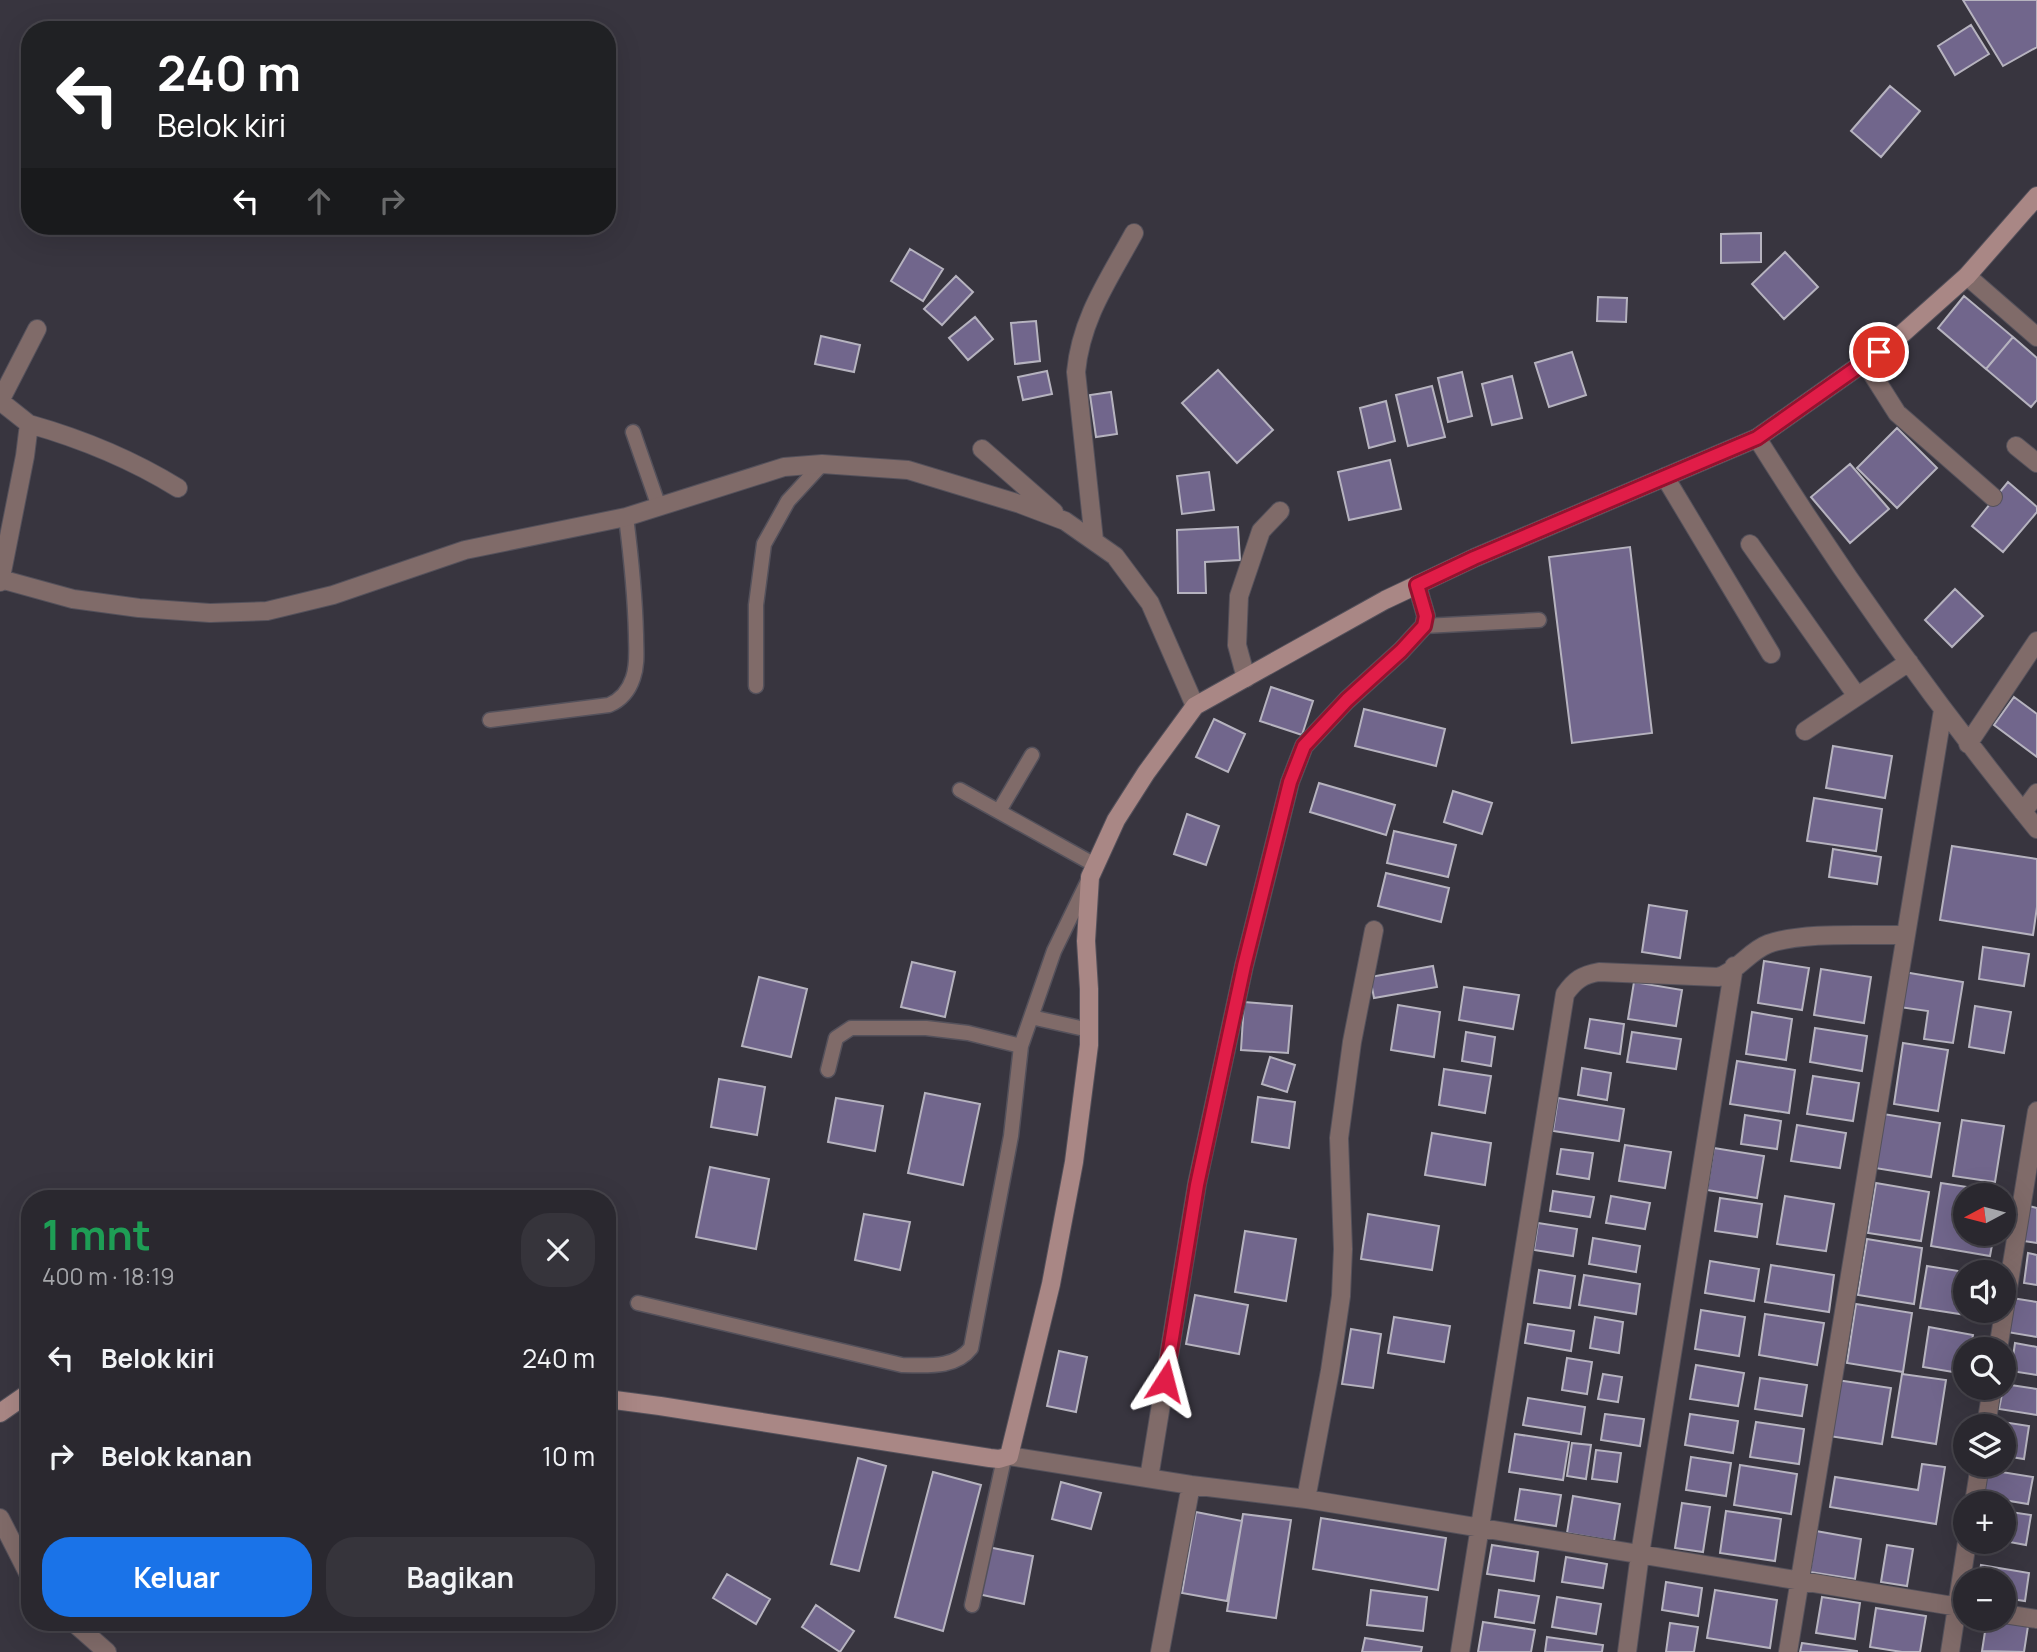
<!DOCTYPE html>
<html lang="id">
<head>
<meta charset="utf-8">
<style>
  body { margin:0; font-family:Manrope,sans-serif; background:#36343b; color:#f1f3f6; height:100vh; display:flex; flex-direction:column; font-size:26px; white-space:nowrap }
  * { box-sizing:border-box; margin:0 }
  p { font-size:23px; color:#a5a6aa }
  .icon { flex:none; width:38px; height:38px; fill:none; stroke:currentColor; stroke-width:2; stroke-linecap:round; stroke-linejoin:round }
  .map { position:relative; flex:1; overflow:hidden }
  .sheet { position:absolute; left:21px; top:1190px; width:595px; height:441px; display:flex; flex-direction:column; background:#2a282f; border-radius:28px; box-shadow:0 7px 28px #0002,0 0 0 2px #46444b }
  .sheet>* { flex:none }
  .hud { position:absolute; left:21px; top:21px; width:595px; height:214px; border-radius:28px; box-shadow:0 7px 28px #0002,0 0 0 2px #46444b; background:#202124; color:#fff; overflow:hidden }
  .needle { width:46px; rotate:263deg }
  .fabs { position:absolute; left:1953px; top:1183px; display:grid; gap:14px }
  .fabs a { display:grid; place-items:center; width:63px; height:63px; border-radius:50%; background:#2a282f; box-shadow:0 7px 28px #0002,0 0 0 2px #46444b; font-size:35px }
  .pin { position:absolute; display:grid; place-items:center; width:60px; height:60px; color:#fff; margin:-30px; border:4px solid #fff; border-radius:50%; box-shadow:0 2px 7px #0007 }
  .me { position:absolute; width:77px; margin:-38px; rotate:9deg; stroke-linejoin:round; filter:drop-shadow(0 0 5px #0008) }
  .turn { display:flex; align-items:center; gap:24px; height:147px; padding:0 21px; font-size:32px }
  .turn .icon { width:91px; height:91px; stroke-width:2.5 }
  .turn b { display:block; font-size:49px; line-height:60px }
  .lanes { display:flex; align-items:center; height:66px; padding:0 21px; background:#0003; justify-content:center; gap:35px; direction:ltr }
  .lanes .off { opacity:.35 }
  .round { display:grid; place-items:center; flex:none; width:74px; height:74px; border-radius:28px; background:#36343b }
  .head { display:flex; align-items:center; justify-content:space-between; height:119px; padding:0 21px }
  h1 { font-size:42px; font-weight:700; line-height:52px; color:#1e9e55 }
  .cta { display:flex; gap:14px; margin-top:auto; padding:14px 21px }
  .cta a { flex:1; height:80px; border-radius:28px; background:#1a73e8; color:#fff; font-size:28px; font-weight:700; line-height:80px; text-align:center }
  .cta a+a { background:#36343b; color:#f1f3f6 }
  ul { padding:0; list-style:none }
  li { display:flex; align-items:center; gap:21px; height:98px; padding:0 21px }
  li div { flex:1 }
  li b { display:block; font-size:26px }
  li em { font-style:normal }
  .map>svg:first-child { display:block }
</style>
</head>
<body>
<div class="map">
<svg width="2037" height="1652" viewBox="0 0 2037 1652">
  <rect width="100%" height="100%" fill="#38353f"/>
  <!-- building -->
  <path fill="#71668c" stroke="#b6b3bf" stroke-width="2" d="M1963 0H2037V47L2003 66Z
    M1971 25 1989 54 1955 75 1938 46Z
    M1890 86 1920 111 1881 157 1851 131Z
    M1761 233V262L1721 263V234Z
    M910 249 943 269 923 301 891 281Z
    M1785 252 1818 287 1784 319 1752 284Z
    M956 276 973 292 942 325 924 309Z
    M1964 296 2013 337 1986 369 1938 328Z
    M1598 297 1627 298 1626 322 1597 321Z
    M975 317 993 339 968 360 949 338Z
    M1036 321 1040 361 1015 364 1011 323Z
    M821 336 860 345 854 372 815 364Z
    M2013 337 2037 358V400L2031 407 1986 369Z
    M1572 352 1586 395 1549 407 1535 363Z
    M1218 370 1273 430 1237 463 1182 403Z
    M1047 371 1052 394 1023 400 1018 377Z
    M1462 372 1472 416 1448 422 1438 378Z
    M1512 376 1522 418 1492 425 1482 384Z
    M1432 386 1445 437 1408 446 1396 395Z
    M1111 392 1117 434 1096 437 1090 395Z
    M1386 401 1395 441 1369 448 1360 408Z
    M1897 428 1937 468 1897 508 1857 468Z
    M1390 460 1401 509 1349 520 1338 472Z
    M1850 464 1889 509 1850 543 1811 497Z
    M1209 472 1214 510 1182 514 1177 476Z
    M2008 482 2037 507V512L2003 552 1972 526Z
    M1238 527 1240 560 1205 562 1206 593H1178L1177 530Z
    M1630 547 1652 733 1572 743 1549 557Z
    M1955 589 1983 616 1952 647 1925 620Z
    M1271 687 1313 701 1302 735 1260 721Z
    M2014 697 2037 714V757L1994 725Z
    M1364 709 1445 729 1436 766 1355 746Z
    M1214 719 1245 734 1228 772 1196 757Z
    M1833 746 1892 756 1885 798 1826 788Z
    M1319 783 1395 805 1386 835 1310 812Z
    M1453 791 1492 803 1482 834 1444 822Z
    M1814 798 1882 809 1876 851 1807 841Z
    M1187 814 1219 826 1206 865 1174 854Z
    M1394 831 1456 845 1448 877 1387 863Z
    M1952 846 2037 859V907L2033 935 1940 920Z
    M1833 849 1881 857 1877 884 1829 877Z
    M1386 873 1449 888 1441 922 1378 906Z
    M1649 905 1687 911 1680 958 1642 952Z
    M1983 947 2029 954 2024 986 1979 979Z
    M1764 961 1809 968 1802 1010 1758 1003Z
    M912 962 955 972 945 1017 901 1007Z
    M1433 966 1437 987 1374 998 1370 977Z
    M1821 969 1871 977 1864 1023 1814 1015Z
    M1904 972 1963 982 1953 1043 1924 1039 1928 1011 1899 1007Z
    M759 977 807 989 791 1057 742 1046Z
    M1634 982 1682 990 1676 1026 1628 1019Z
    M1464 987 1519 995 1513 1029 1459 1020Z
    M1244 1002 1292 1006 1288 1053 1241 1050Z
    M1398 1005 1440 1012 1434 1057 1391 1050Z
    M1975 1006 2011 1012 2004 1053 1969 1047Z
    M1752 1012 1792 1019 1786 1060 1746 1054Z
    M1590 1019 1624 1024 1620 1054 1585 1048Z
    M1815 1028 1867 1036 1862 1071 1810 1062Z
    M1466 1032 1495 1037 1491 1066 1462 1061Z
    M1632 1032 1681 1039 1676 1069 1627 1062Z
    M1903 1043 1948 1050 1938 1111 1894 1104Z
    M1270 1057 1295 1065 1287 1092 1262 1084Z
    M1737 1061 1795 1070 1789 1113 1730 1104Z
    M1582 1068 1611 1073 1607 1100 1578 1095Z
    M1444 1069 1491 1076 1485 1113 1439 1105Z
    M1813 1076 1859 1083 1853 1121 1807 1114Z
    M719 1079 765 1087 757 1135 711 1127Z
    M925 1093 980 1104 963 1185 908 1173Z
    M1258 1097 1295 1102 1289 1148 1252 1142Z
    M836 1098 883 1106 875 1151 828 1142Z
    M1558 1098 1624 1109 1619 1141 1553 1131Z
    M1883 1114 1940 1123 1931 1177 1875 1168Z
    M1745 1115 1781 1121 1777 1149 1741 1144Z
    M1962 1120 2004 1126 1995 1182 1953 1176Z
    M1797 1125 1846 1133 1840 1168 1791 1161Z
    M1432 1133 1491 1143 1485 1185 1425 1175Z
    M1625 1145 1671 1152 1665 1188 1619 1181Z
    M1714 1148 1764 1156 1757 1198 1707 1190Z
    M1561 1149 1593 1153 1589 1179 1557 1174Z
    M710 1167 769 1179 756 1249 696 1237Z
    M1876 1183 1929 1192 1921 1241 1868 1233Z
    M1941 1183 2000 1192V1195H1965V1234H1994L1990 1256 1931 1246Z
    M1553 1191 1594 1197 1590 1217 1550 1211Z
    M1611 1196 1650 1203 1645 1229 1606 1223Z
    M1785 1196 1834 1204 1826 1251 1777 1244Z
    M1720 1198 1762 1204 1757 1237 1715 1231Z
    M2029 1206 2037 1208V1243L2023 1241Z
    M864 1214 910 1222 900 1270 855 1260Z
    M1368 1214 1439 1226 1432 1270 1361 1259Z
    M1538 1223 1577 1229 1573 1256 1534 1250Z
    M1245 1231 1296 1239 1286 1301 1235 1292Z
    M1593 1238 1640 1246 1636 1272 1589 1264Z
    M1867 1239 1922 1248 1914 1304 1858 1295Z
    M2028 1253 2037 1255V1285L2024 1283Z
    M1710 1261 1759 1269 1754 1301 1705 1293Z
    M1771 1265 1834 1275 1829 1312 1765 1302Z
    M1927 1266 1965 1272 1966 1315 1920 1308Z
    M1539 1270 1575 1276 1570 1308 1534 1303Z
    M1584 1275 1640 1284 1636 1314 1579 1305Z
    M1195 1295 1248 1305 1239 1354 1186 1344Z
    M2012 1298 2037 1302V1337L2007 1332Z
    M1856 1304 1912 1313 1903 1372 1847 1363Z
    M1701 1310 1745 1317 1739 1356 1695 1349Z
    M1765 1314 1824 1323 1817 1365 1759 1355Z
    M1394 1317 1450 1326 1444 1362 1388 1353Z
    M1595 1317 1623 1322 1619 1353 1590 1348Z
    M1528 1324 1574 1331 1571 1351 1525 1343Z
    M1929 1327 1973 1335 1970 1349H1965V1374L1923 1367Z
    M1351 1329 1381 1334 1373 1388 1342 1384Z
    M2015 1343 2037 1347V1375L2011 1371Z
    M1059 1351 1087 1357 1076 1412 1047 1406Z
    M1567 1358 1592 1362 1587 1394 1562 1390Z
    M1696 1365 1744 1373 1738 1406 1690 1399Z
    M1603 1374 1622 1377 1618 1402 1598 1399Z
    M1902 1374 1946 1380 1936 1444 1892 1437Z
    M1760 1378 1807 1385 1802 1416 1755 1409Z
    M1837 1380 1891 1388 1882 1444 1829 1436Z
    M2004 1384 2037 1389V1415L1999 1409Z
    M1528 1398 1585 1407 1581 1434 1523 1425Z
    M1605 1414 1644 1419 1640 1446 1601 1440Z
    M1690 1414 1738 1421 1733 1453 1685 1445Z
    M1990 1420 2029 1426 2024 1459 2004 1456V1426H1989Z
    M1756 1422 1804 1429 1799 1464 1750 1457Z
    M1515 1434 1569 1442 1563 1480 1509 1472Z
    M1572 1443 1591 1445 1586 1479 1567 1476Z
    M1596 1450 1621 1453 1617 1482 1592 1479Z
    M1691 1457 1731 1463 1726 1496 1686 1490Z
    M858 1458 886 1466 859 1571 831 1564Z
    M1922 1464 1945 1467 1936 1524 1830 1507 1835 1477 1918 1490Z
    M1740 1465 1797 1474 1791 1514 1734 1505Z
    M1983 1469 2033 1477 2028 1504 1979 1496Z
    M933 1472 981 1485 943 1631 895 1617Z
    M1061 1482 1101 1493 1091 1529 1052 1519Z
    M1520 1489 1561 1495 1556 1526 1515 1520Z
    M1573 1496 1620 1504 1614 1541 1567 1533Z
    M1682 1503 1710 1507 1703 1552 1675 1548Z
    M1726 1511 1781 1519 1775 1561 1720 1553Z
    M2004 1511 2031 1515 2026 1545 2004 1541Z
    M1196 1512 1242 1521 1227 1601 1182 1593Z
    M1243 1514 1291 1520 1276 1618 1227 1611Z
    M1321 1518 1446 1538 1438 1590 1313 1569Z
    M1816 1531 1861 1539 1855 1579 1810 1572Z
    M1492 1545 1538 1552 1534 1581 1487 1574Z
    M1887 1545 1913 1549 1907 1586 1881 1582Z
    M988 1547 1033 1556 1024 1604 978 1594Z
    M1566 1557 1607 1564 1603 1588 1562 1582Z
    M1981 1565 2029 1573 2025 1601 2004 1598V1580H1978Z
    M727 1574 770 1599 756 1624 713 1598Z
    M1666 1582 1702 1588 1698 1616 1662 1610Z
    M1371 1590 1427 1597 1423 1631 1367 1625Z
    M1499 1590 1539 1596 1534 1623 1495 1617Z
    M1715 1590 1777 1600 1770 1648 1707 1638Z
    M1557 1597 1601 1604 1596 1634 1552 1627Z
    M1822 1597 1860 1603 1855 1639 1816 1633Z
    M816 1605 854 1631 840 1652 802 1627Z
    M1876 1608 1926 1616 1920 1652H1902L1870 1647Z
    M1987 1619 2028 1626 2024 1652 1982 1651Z
    M1483 1622 1535 1630 1531 1652H1478Z
    M1670 1623 1698 1627 1694 1652H1666Z
    M1547 1637 1603 1645 1602 1652H1545Z
    M1365 1638 1422 1647 1421 1652H1362Z
    M1802 1643 1857 1651V1652H1800Z"/>
  <g fill="none" stroke-linecap="round" stroke-linejoin="round">
    <defs>
      <path id="lane" d="M633 432 659 507
        M1424 626 1539 620
        M756 686V605L764 544 788 501 822 464
        M490 720 609 705C621 700 629 690 633 678 638 664 636 649 636 635 635 595 631 556 626 517
        M960 790 1095 865
        M999 811 1032 755
        M1031 1017 1089 1030
        M828 1070 836 1038 851 1028H926L968 1033 1021 1046
        M638 1303 902 1365C926 1365 955 1369 971 1348L1011 1136 1021 1046 1054 951 1088 881
        M972 1605 1004 1459"/>
      <path id="street" d="M1967 276 2037 337
        M1864 361 1897 413 1993 497
        M0 401 29 424 25 456 0 582
        M0 401 37 329
        M29 424C82 439 131 459 178 488
        M1757 438C1842 574 1936 705 2037 829
        M2016 446 2037 463
        M982 449 1054 512
        M1665 477 1771 654
        M1094 540 1076 372C1081 318 1109 279 1134 233
        M1750 544 1857 696
        M0 579 73 599 139 608 210 613 267 611 333 595 465 550 626 517 784 467 822 464 908 470 1020 504 1065 521 1115 556 1150 603 1195 706
        M1246 678 1237 645 1239 596 1261 531 1280 511
        M1805 731 1909 662
        M1968 744 2037 641
        M2023 812 2037 793
        M1998 1349 2037 1111
        M1986 1426 1992 1388
        M1009 1456 1191 1485 1306 1499 1965 1608
        M1149 1478 1197 1184 1244 966 1290 782 1304 746 1347 700 1401 651 1424 626 1426 616 1417 585
        M1306 1499 1330 1371 1341 1296 1343 1249 1339 1138 1352 1042 1374 930
        M1974 1503 1980 1465
        M0 1518 30 1577
        M2004 1614 2037 1619
        M73 1622 107 1652
        M1160 1652 1191 1485
        M1460 1652 1565 994C1575 980 1582 975 1599 972L1718 977C1737 972 1749 951 1768 944 1805 931 1866 936 1906 935
        M1627 1652 1640 1554 1734 966
        M1788 1652 1943 710
        M1950 1652 1967 1542"/>
      <path id="secondary" d="M607 1399 660 1406 990 1458 999 1459 1009 1456 1051 1284 1074 1162 1089 1045V989L1086 941 1090 877 1116 820 1146 773 1195 706 1385 600 1474 558 1757 438 1893 342 1967 276 2037 196
        M0 1413 30 1392"/>
    </defs>
    <!-- lane casing -->
    <use href="#lane" stroke="#54515b" stroke-width="17"/>
    <!-- street casing -->
    <use href="#street" stroke="#54515b" stroke-width="20"/>
    <!-- secondary casing -->
    <use href="#secondary" stroke="#54515b" stroke-width="20"/>
    <!-- lane -->
    <use href="#lane" stroke="#806b69" stroke-width="14"/>
    <!-- street -->
    <use href="#street" stroke="#806b69" stroke-width="18"/>
    <!-- secondary -->
    <use href="#secondary" stroke="#a98785" stroke-width="18"/>
  </g>
  <g fill="none" stroke-linecap="round" stroke-linejoin="round">
    <defs>
      <path id="route" d="M1165 1381 1197 1185 1244 966 1290 782 1304 746 1347 700 1401 651 1424 626 1426 616 1417 585 1474 558 1757 438 1879 352"/>
    </defs>
    <!-- route casing -->
    <use href="#route" stroke="#92132f" stroke-width="18"/>
    <!-- route -->
    <use href="#route" stroke="#e11d48" stroke-width="12"/>
  </g>
</svg>
<div class="fabs">
<a><svg class="needle" viewBox="-14 -14 28 28"><path d="M0-13l5 13h-10z" fill="#e53935"/><path d="M0 13l5-13h-10z" fill="#a5a6aa"/></svg></a>
<a><svg class="icon" aria-label="sound" viewBox="0 0 24 24"><path d="M4 9h4l5-4v14l-5-4H4zM17 9q2 3 0 6"/></svg></a>
<a><svg class="icon" aria-label="search" viewBox="0 0 24 24"><circle cx="10" cy="10" r="6"/><path d="M15 15l6 6"/></svg></a>
<a><svg class="icon" aria-label="layers" viewBox="0 0 24 24"><path d="M12 4l9 5-9 5-9-5zM3 14l9 5 9-5"/></svg></a>
<a>+</a>
<a>−</a>
</div>
<div class="pin" style="left:1879px;top:352px;background:#d93025"><svg class="icon" aria-label="arrive" viewBox="0 0 24 24"><path d="M6 21V4h12l-3 4 3 4H6"/></svg></div>
<svg class="me" style="left:1165px;top:1381px" viewBox="-20 -20 40 40"><path d="M0-17L14 15 0 8-14 15z" fill="#e11d48" stroke="#fff" stroke-width="4"/></svg>
<div class="hud">
<div class="turn"><svg class="icon" aria-label="left" viewBox="0 0 24 24"><path d="M17 20v-9H6M10 6l-5 5 5 5"/></svg><div><b>240 m</b>Belok kiri</div></div>
<div class="lanes"><svg class="icon" aria-label="left" viewBox="0 0 24 24"><path d="M17 20v-9H6M10 6l-5 5 5 5"/></svg><svg class="icon off" aria-label="ahead" viewBox="0 0 24 24"><path d="M12 20V5M6 11l6-6 6 6"/></svg><svg class="icon off" aria-label="right" viewBox="0 0 24 24"><path d="M7 20v-9h11M14 6l5 5-5 5"/></svg></div>
</div>
<section class="sheet">
<div class="head"><div><h1>1 mnt</h1><p>400 m · 18:19</p></div><a class="round"><svg class="icon" aria-label="close" viewBox="0 0 24 24"><path d="M6 6l12 12M18 6L6 18"/></svg></a></div>
<ul>
<li><svg class="icon" aria-label="left" viewBox="0 0 24 24"><path d="M17 20v-9H6M10 6l-5 5 5 5"/></svg><div><b>Belok kiri</b></div><em>240 m</em></li>
<li><svg class="icon" aria-label="right" viewBox="0 0 24 24"><path d="M7 20v-9h11M14 6l5 5-5 5"/></svg><div><b>Belok kanan</b></div><em>10 m</em></li>
</ul>
<div class="cta"><a>Keluar</a><a>Bagikan</a></div>
</section>
</div>
</body>
</html>
